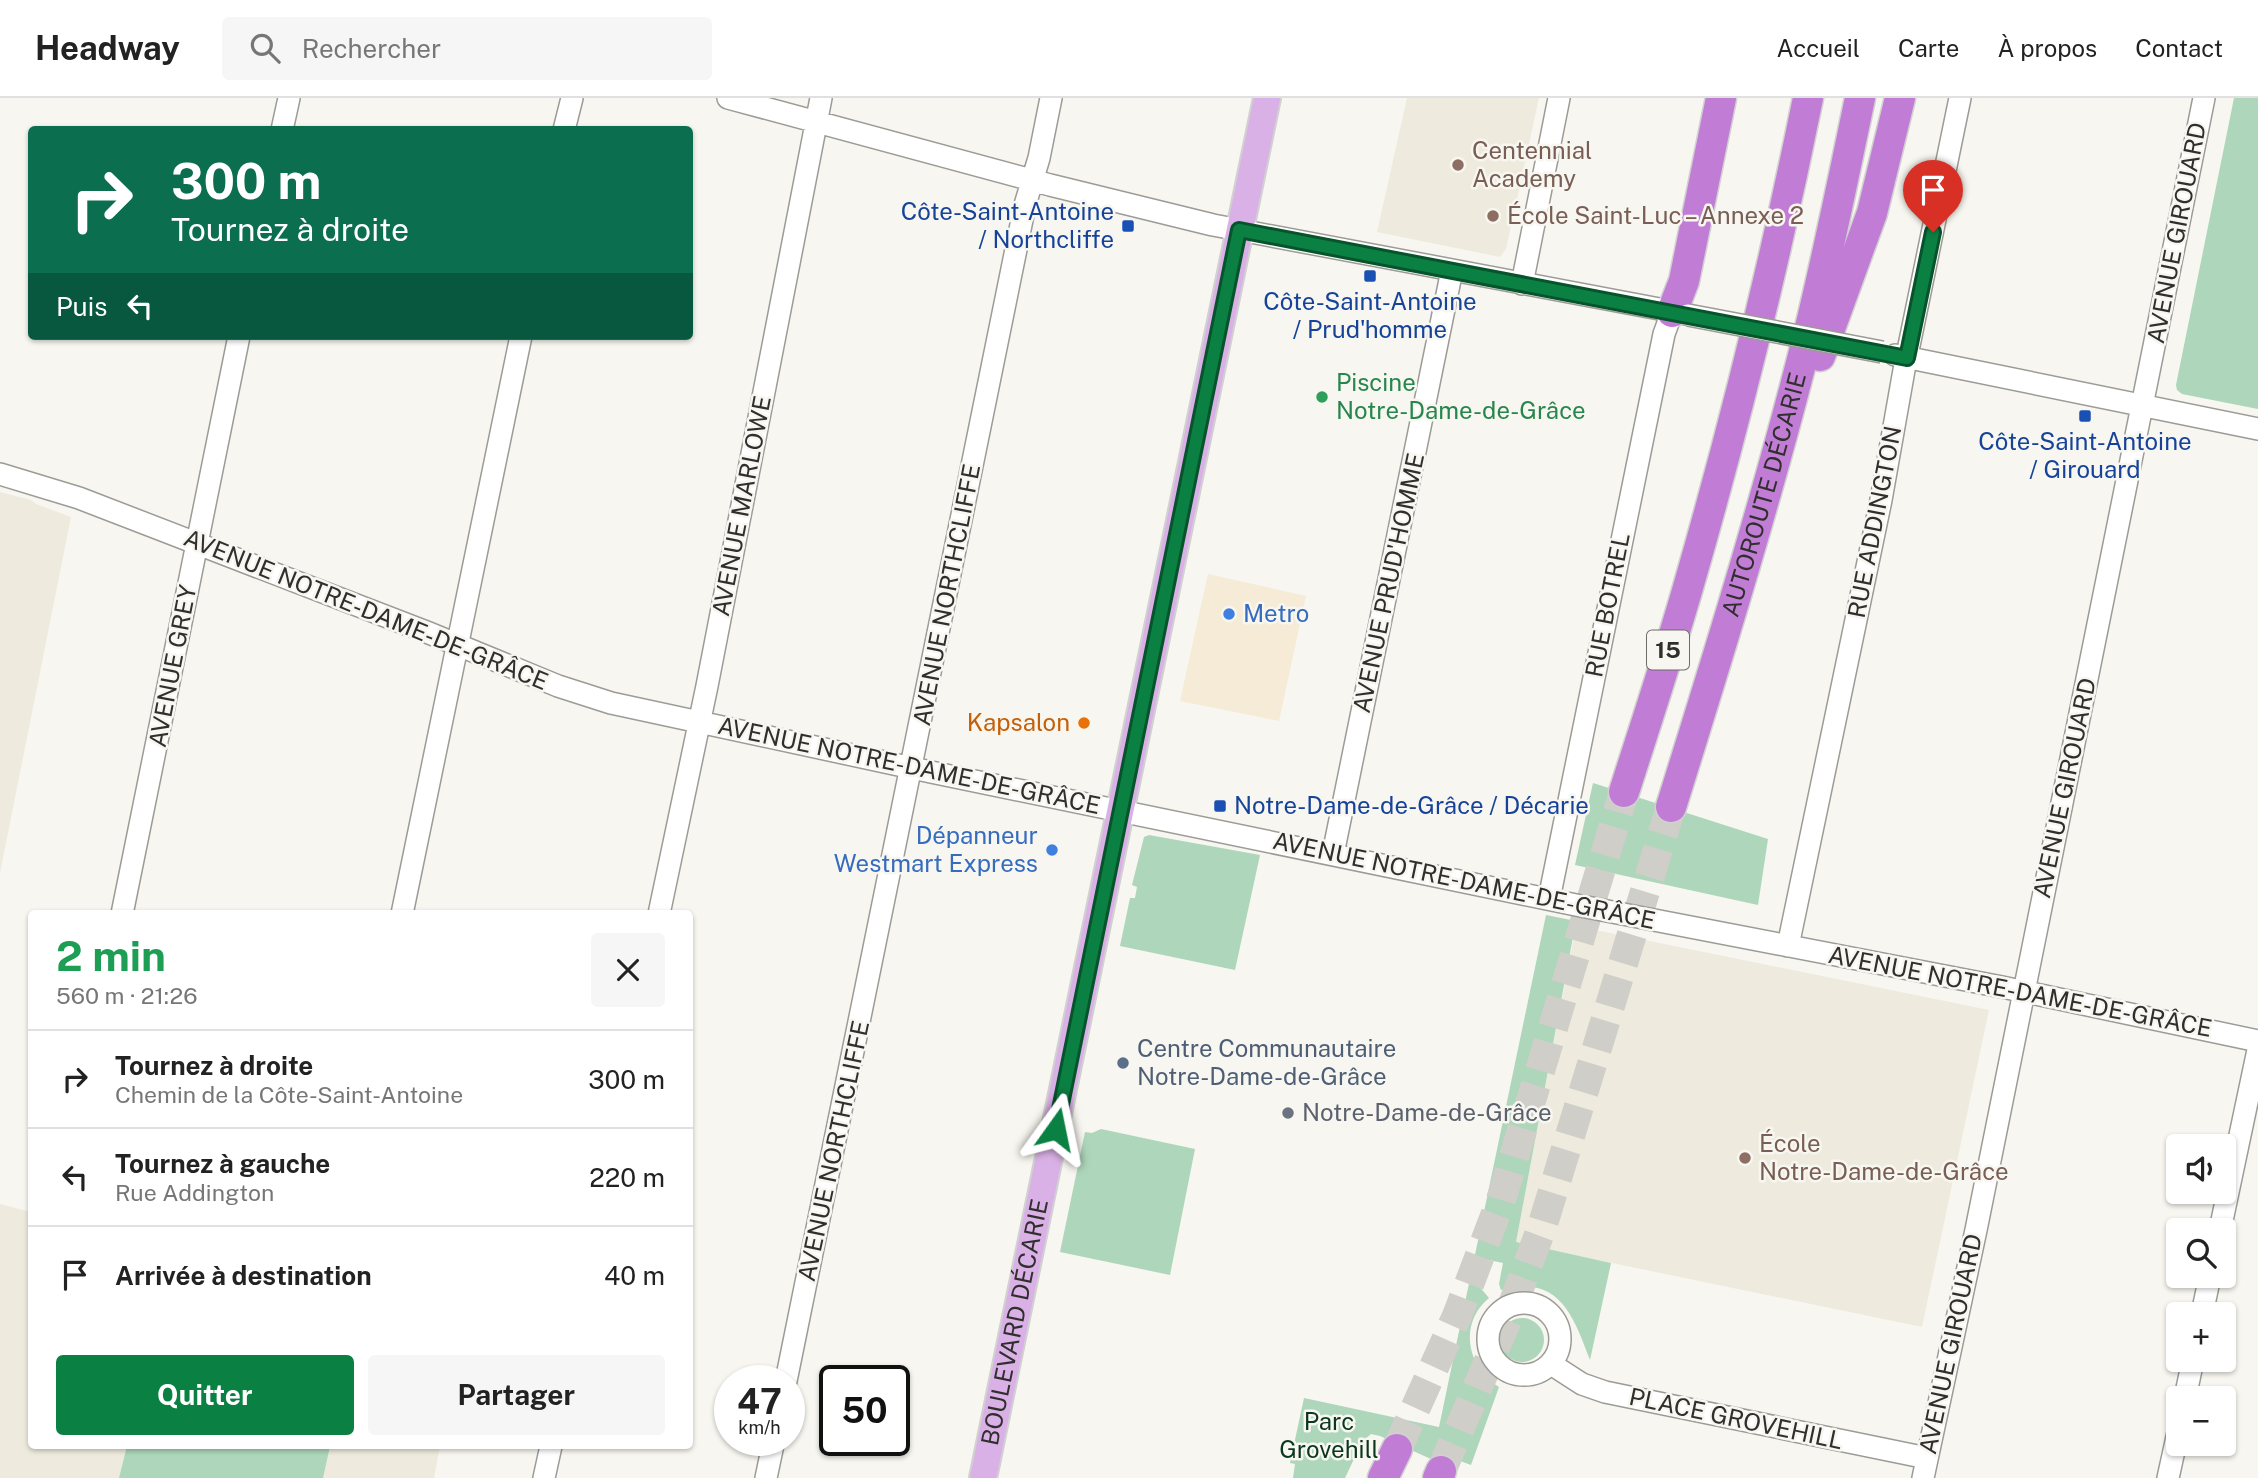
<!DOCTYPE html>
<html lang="fr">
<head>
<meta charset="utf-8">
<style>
  body { margin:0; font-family:"Public Sans",sans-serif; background:#f6f6f6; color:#222; height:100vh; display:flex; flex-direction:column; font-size:26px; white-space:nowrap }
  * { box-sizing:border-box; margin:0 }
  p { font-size:23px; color:#767676 }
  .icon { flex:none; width:38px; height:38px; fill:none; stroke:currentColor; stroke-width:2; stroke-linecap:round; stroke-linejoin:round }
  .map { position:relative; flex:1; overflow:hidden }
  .panel { position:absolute; left:28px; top:812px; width:665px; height:539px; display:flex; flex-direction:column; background:#fff; border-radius:7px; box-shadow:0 2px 5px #0004 }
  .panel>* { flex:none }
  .top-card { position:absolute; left:28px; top:28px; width:665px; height:214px; border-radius:7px; box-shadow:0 2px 5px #0004; background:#0b6e4f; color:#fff; overflow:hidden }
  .buttons { position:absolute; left:2166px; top:1036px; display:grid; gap:14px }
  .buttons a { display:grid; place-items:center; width:70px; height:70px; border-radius:7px; background:#fff; box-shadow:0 2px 5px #0004; font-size:35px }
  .speed { position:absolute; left:714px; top:1267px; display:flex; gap:14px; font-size:35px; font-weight:700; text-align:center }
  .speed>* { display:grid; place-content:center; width:91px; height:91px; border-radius:50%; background:#fff; box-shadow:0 2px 5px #0004; line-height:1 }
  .speed small { font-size:18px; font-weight:400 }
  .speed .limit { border:4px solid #111; border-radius:10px; background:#fff; color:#111 }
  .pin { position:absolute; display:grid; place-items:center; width:60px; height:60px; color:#fff; margin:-72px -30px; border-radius:50% 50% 50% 0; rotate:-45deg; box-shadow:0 0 7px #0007 }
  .pin .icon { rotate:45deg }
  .me { position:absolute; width:77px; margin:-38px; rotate:12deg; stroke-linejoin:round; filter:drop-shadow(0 0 5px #0008) }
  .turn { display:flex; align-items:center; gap:24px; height:147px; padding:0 28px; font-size:32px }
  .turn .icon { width:91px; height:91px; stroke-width:2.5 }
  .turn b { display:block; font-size:49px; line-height:60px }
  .then { display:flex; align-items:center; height:66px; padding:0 28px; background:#0003; gap:14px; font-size:26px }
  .round { display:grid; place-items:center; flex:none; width:74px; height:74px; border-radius:7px; background:#f6f6f6 }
  .overview { display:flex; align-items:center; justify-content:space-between; height:119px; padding:0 28px }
  h1 { font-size:42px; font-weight:700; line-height:52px; color:#1e9e55 }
  .action { display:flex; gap:14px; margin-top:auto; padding:14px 28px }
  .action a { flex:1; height:80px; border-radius:7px; background:#0b8043; color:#fff; font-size:28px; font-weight:700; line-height:80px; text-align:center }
  .action a+a { background:#f6f6f6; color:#222 }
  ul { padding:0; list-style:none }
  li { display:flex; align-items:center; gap:21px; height:98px; padding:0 28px; border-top:2px solid #e0e0e0 }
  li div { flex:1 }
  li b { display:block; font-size:26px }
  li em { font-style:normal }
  header { display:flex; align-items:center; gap:42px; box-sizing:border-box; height:98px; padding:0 35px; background:#fff; border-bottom:2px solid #e0e0e0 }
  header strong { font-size:33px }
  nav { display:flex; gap:38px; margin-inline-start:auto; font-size:24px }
  .search { width:490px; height:63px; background:#f6f6f6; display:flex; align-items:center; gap:18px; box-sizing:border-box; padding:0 24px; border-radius:7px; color:#767676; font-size:26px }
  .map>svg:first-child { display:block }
</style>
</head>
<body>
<header>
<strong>Headway</strong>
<div class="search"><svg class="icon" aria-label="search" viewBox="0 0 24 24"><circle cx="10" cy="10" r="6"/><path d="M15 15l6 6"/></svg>Rechercher</div>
<nav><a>Accueil</a><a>Carte</a><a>À propos</a><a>Contact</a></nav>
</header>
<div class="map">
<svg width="2258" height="1380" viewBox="0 0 2258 1380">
  <rect width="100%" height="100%" fill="#f7f6f0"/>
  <!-- commercial -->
  <path fill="#f5ebd6" d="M1208 476 1306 498 1279 623 1180 603Z"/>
  <!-- built -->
  <path fill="#eeebde" d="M1407 0H1539L1506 151 1500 159 1377 134Z
    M0 394 31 402 36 406 71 419 0 775Z
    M1576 828 1989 912 1922 1229 1515 1145Z
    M0 1106 31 1114 28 1131 32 1132V1348H440L434 1380H0Z"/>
  <!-- green -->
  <path fill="#add6ba" d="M2234 0H2258V311L2182 296 2177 292 2176 287Z
    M1593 685 1768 741 1758 807 1575 767Z
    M1149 737 1260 757 1235 872 1120 848 1130 800H1135L1137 789 1132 787 1144 739Z
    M1546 817 1576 823 1516 1144 1611 1165 1590 1262C1573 1217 1559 1176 1501 1192L1499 1186 1503 1165 1484 1161 1478 1187 1489 1200C1458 1226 1467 1269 1499 1289L1471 1367 1452 1360 1442 1366 1380 1338 1371 1336 1362 1344 1345 1380H1293L1295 1366 1290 1365 1304 1300 1439 1329Z
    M1101 1031 1195 1051 1170 1177 1060 1154 1085 1034 1092 1035Z
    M1500 1242a22 22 0 1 1 44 0a22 22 0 1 1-44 0Z
    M127 1348H330L323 1380H119Z"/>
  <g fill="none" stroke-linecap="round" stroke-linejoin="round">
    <!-- highway-tunnel -->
    <path stroke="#cfcec9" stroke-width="30" stroke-dasharray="30 15" stroke-linecap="butt" d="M1397 1351 1457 1218 1501 1102 1624 694
      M1441 1373 1509 1217 1542 1129 1671 709"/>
    <defs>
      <path id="minor" d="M728 0 1050 87 1213 127 1686 216
        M282 32 289 0
        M564 32 572 0
        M1522 186 1559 0
        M1895 257 2258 331
        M0 376 79 400 429 535 558 588 611 605 931 674 1576 807 2002 889 2258 943
        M1333 756 1452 172
        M1549 801 1664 236 1672 214
        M122 816 239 238
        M402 816 521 238
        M659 816 707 588 821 0
        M1788 848 1881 402 1904 272 1960 0
        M2220 1132 2258 952
        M1488 1241a36 36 0 1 1 72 0a36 36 0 1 1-72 0Z
        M2202 1216 2210 1178
        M1551 1266 1582 1286 1605 1294 1927 1360
        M786 1283 1025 107 1039 60 1051 0
        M2185 1300 2193 1262
        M544 1380 551 1348
        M766 1380 774 1342
        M1923 1380 1976 1132 2204 0
        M2168 1380 2179 1330"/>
      <g id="major">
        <path id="s1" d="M983 1380 1267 0"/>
      </g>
      <g id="highway">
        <path d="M1672 214 1684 183 1721 0"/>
        <path d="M1820 258 1872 115 1900 0"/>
        <path d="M1624 694C1646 625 1669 556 1689 486 1735 326 1775 164 1808 0"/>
        <path id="s2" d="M1671 709C1720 552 1769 394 1809 234 1828 156 1844 78 1860 0"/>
        <path d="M1383 1380 1397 1351"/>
        <path d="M1438 1380 1441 1373"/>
      </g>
    </defs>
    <!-- minor casing -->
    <use href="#minor" stroke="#9c9b96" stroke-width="24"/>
    <!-- major casing -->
    <use href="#major" stroke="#d1d1d1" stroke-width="30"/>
    <!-- highway casing -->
    <use href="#highway" stroke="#d1d1d1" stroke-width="33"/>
    <!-- minor -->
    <use href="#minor" stroke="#fff" stroke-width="21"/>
    <!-- major -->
    <use href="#major" stroke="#dab1e6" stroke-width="26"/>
    <!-- highway -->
    <use href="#highway" stroke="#c17dd5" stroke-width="30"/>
    <defs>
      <path id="minor-bridge" d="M1688 217 1882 254"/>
    </defs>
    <!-- minor-bridge casing -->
    <use href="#minor-bridge" stroke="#9c9b96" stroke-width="24" stroke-linecap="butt"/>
    <!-- minor-bridge -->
    <use href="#minor-bridge" stroke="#fff" stroke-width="21"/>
  </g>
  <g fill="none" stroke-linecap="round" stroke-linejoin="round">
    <defs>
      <path id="route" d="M1056 1031 1239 132 1907 260 1933 134"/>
    </defs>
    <!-- route casing -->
    <use href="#route" stroke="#07532c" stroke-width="18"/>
    <!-- route -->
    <use href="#route" stroke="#0b8043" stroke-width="12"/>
  </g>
  <!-- markers -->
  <g fill="#8d6e63" stroke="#f7f6f0" stroke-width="2.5">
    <circle cx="1458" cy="67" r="7"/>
    <circle cx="1493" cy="118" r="7"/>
    <circle cx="1745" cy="1060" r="7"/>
  </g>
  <g fill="#1a4fb4" stroke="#f7f6f0" stroke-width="2.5">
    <rect x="1121" y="121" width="14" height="14" rx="3.5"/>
    <rect x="1363" y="171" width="14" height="14" rx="3.5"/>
    <rect x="2078" y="311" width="14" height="14" rx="3.5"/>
    <rect x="1213" y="701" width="14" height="14" rx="3.5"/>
  </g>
  <circle fill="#2e9e5b" stroke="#f7f6f0" stroke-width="2.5" cx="1322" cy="299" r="7"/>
  <g fill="#3f7fe0" stroke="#f7f6f0" stroke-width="2.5">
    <circle cx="1229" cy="516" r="7"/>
    <circle cx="1052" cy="752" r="7"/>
  </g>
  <circle fill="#e8710a" stroke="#f7f6f0" stroke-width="2.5" cx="1084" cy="625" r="7"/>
  <circle fill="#5c6f8a" stroke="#f7f6f0" stroke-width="2.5" cx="1123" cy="965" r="7"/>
  <circle fill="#6b7280" stroke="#f7f6f0" stroke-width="2.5" cx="1288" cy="1015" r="7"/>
  <g text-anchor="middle" stroke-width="5" stroke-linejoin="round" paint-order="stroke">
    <!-- shield labels -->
    <rect fill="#f7f6f0" stroke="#6c6b68" stroke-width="2" x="1647" y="532.5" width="42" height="39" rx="5"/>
    <g font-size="23" font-weight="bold" fill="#302f2d">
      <text x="1668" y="560">15</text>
    </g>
    <!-- education labels -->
    <g font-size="24" fill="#785e54" stroke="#f7f6f0" text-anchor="start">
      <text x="1472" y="61">Centennial<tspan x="1472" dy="28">Academy</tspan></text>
      <text x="1507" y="126">École Saint-Luc – Annexe 2</text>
      <text x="1759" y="1054">École<tspan x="1759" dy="28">Notre-Dame-de-Grâce</tspan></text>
    </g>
    <!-- transit labels -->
    <g font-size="24" fill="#164399" stroke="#f7f6f0">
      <text x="1114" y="122" text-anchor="end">Côte-Saint-Antoine<tspan x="1114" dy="28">/ Northcliffe</tspan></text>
      <text x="1370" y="212">Côte-Saint-Antoine<tspan x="1370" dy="28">/ Prud'homme</tspan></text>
      <text x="2085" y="352">Côte-Saint-Antoine<tspan x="2085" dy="28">/ Girouard</tspan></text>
      <text x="1234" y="716" text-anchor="start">Notre-Dame-de-Grâce / Décarie</text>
    </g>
    <!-- street labels -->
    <g font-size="24" fill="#302f2d" stroke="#f7f6f0">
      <text transform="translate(2177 135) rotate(-79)" y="8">AVENUE GIROUARD</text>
      <text dy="8" stroke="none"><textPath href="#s2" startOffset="326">AUTOROUTE DÉCARIE</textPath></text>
      <text transform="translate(742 408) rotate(-79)" y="8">AVENUE MARLOWE</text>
      <text transform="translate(1875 424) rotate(-79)" y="8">RUE ADDINGTON</text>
      <text transform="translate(1389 485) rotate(-78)" y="8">AVENUE PRUD'HOMME</text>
      <text transform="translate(947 497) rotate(-79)" y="8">AVENUE NORTHCLIFFE</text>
      <text transform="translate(1608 507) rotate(-79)" y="8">RUE BOTREL</text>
      <text transform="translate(366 512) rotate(22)" y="8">AVENUE NOTRE-DAME-DE-GRÂCE</text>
      <text transform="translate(173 568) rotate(-79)" y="8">AVENUE GREY</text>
      <text transform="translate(909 668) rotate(12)" y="8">AVENUE NOTRE-DAME-DE-GRÂCE</text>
      <text transform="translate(2065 690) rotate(-78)" y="8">AVENUE GIROUARD</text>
      <text transform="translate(1464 783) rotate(12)" y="8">AVENUE NOTRE-DAME-DE-GRÂCE</text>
      <text transform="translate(2020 894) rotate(11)" y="8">AVENUE NOTRE-DAME-DE-GRÂCE</text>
      <text transform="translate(834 1053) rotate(-78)" y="8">AVENUE NORTHCLIFFE</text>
      <text dy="8" stroke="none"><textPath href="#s1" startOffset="159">BOULEVARD DÉCARIE</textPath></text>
      <text transform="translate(1951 1246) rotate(-78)" y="8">AVENUE GIROUARD</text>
      <text transform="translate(1736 1321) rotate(12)" y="8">PLACE GROVEHILL</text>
    </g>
    <!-- leisure labels -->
    <g font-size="24" fill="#27864d" stroke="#f7f6f0" text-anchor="start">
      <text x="1336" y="293">Piscine<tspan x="1336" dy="28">Notre-Dame-de-Grâce</tspan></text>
    </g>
    <!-- shop labels -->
    <g font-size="24" fill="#366cbe" stroke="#f7f6f0" text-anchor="start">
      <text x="1243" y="524">Metro</text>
      <text x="1038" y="746" text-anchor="end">Dépanneur<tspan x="1038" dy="28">Westmart Express</tspan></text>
    </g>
    <!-- food labels -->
    <g font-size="24" fill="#c56008" stroke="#f7f6f0" text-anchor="end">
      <text x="1070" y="633">Kapsalon</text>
    </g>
    <!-- service labels -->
    <g font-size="24" fill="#4e5e75" stroke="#f7f6f0" text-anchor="start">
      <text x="1137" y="959">Centre Communautaire<tspan x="1137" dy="28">Notre-Dame-de-Grâce</tspan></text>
    </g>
    <!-- worship labels -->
    <g font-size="24" fill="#5b616d" stroke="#f7f6f0" text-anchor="start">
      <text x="1302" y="1023">Notre-Dame-de-Grâce</text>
    </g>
    <!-- park labels -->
    <g font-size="24" fill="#09361e" stroke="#f7f6f0">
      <text x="1329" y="1332">Parc<tspan x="1329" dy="28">Grovehill</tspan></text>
    </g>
  </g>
</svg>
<div class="buttons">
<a><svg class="icon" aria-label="sound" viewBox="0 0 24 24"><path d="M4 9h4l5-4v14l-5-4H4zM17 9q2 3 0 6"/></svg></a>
<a><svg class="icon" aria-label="search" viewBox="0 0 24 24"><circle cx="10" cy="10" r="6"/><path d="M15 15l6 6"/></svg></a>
<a>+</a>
<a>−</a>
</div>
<div class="speed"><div>47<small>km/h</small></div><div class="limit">50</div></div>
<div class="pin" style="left:1933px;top:134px;background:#d93025"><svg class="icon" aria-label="arrive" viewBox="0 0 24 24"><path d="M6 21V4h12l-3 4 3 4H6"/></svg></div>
<svg class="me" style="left:1056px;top:1031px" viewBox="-20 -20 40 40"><path d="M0-17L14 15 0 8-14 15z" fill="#0b8043" stroke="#fff" stroke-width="4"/></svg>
<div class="top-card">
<div class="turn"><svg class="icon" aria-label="right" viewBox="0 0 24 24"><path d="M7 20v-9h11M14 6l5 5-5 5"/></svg><div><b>300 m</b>Tournez à droite</div></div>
<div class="then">Puis<svg class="icon" aria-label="left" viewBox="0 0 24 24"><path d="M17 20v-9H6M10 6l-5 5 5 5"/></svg></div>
</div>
<section class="panel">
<div class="overview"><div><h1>2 min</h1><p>560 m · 21:26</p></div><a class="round"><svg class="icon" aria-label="close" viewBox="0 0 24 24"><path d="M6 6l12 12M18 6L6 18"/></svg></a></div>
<ul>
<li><svg class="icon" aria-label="right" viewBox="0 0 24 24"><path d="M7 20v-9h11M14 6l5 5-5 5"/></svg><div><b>Tournez à droite</b><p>Chemin de la Côte-Saint-Antoine</p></div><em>300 m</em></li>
<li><svg class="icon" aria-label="left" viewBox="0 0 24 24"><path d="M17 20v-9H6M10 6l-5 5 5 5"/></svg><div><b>Tournez à gauche</b><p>Rue Addington</p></div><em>220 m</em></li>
<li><svg class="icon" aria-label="arrive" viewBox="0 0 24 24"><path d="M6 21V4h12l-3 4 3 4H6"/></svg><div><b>Arrivée à destination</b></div><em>40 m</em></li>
</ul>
<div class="action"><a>Quitter</a><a>Partager</a></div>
</section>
</div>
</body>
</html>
